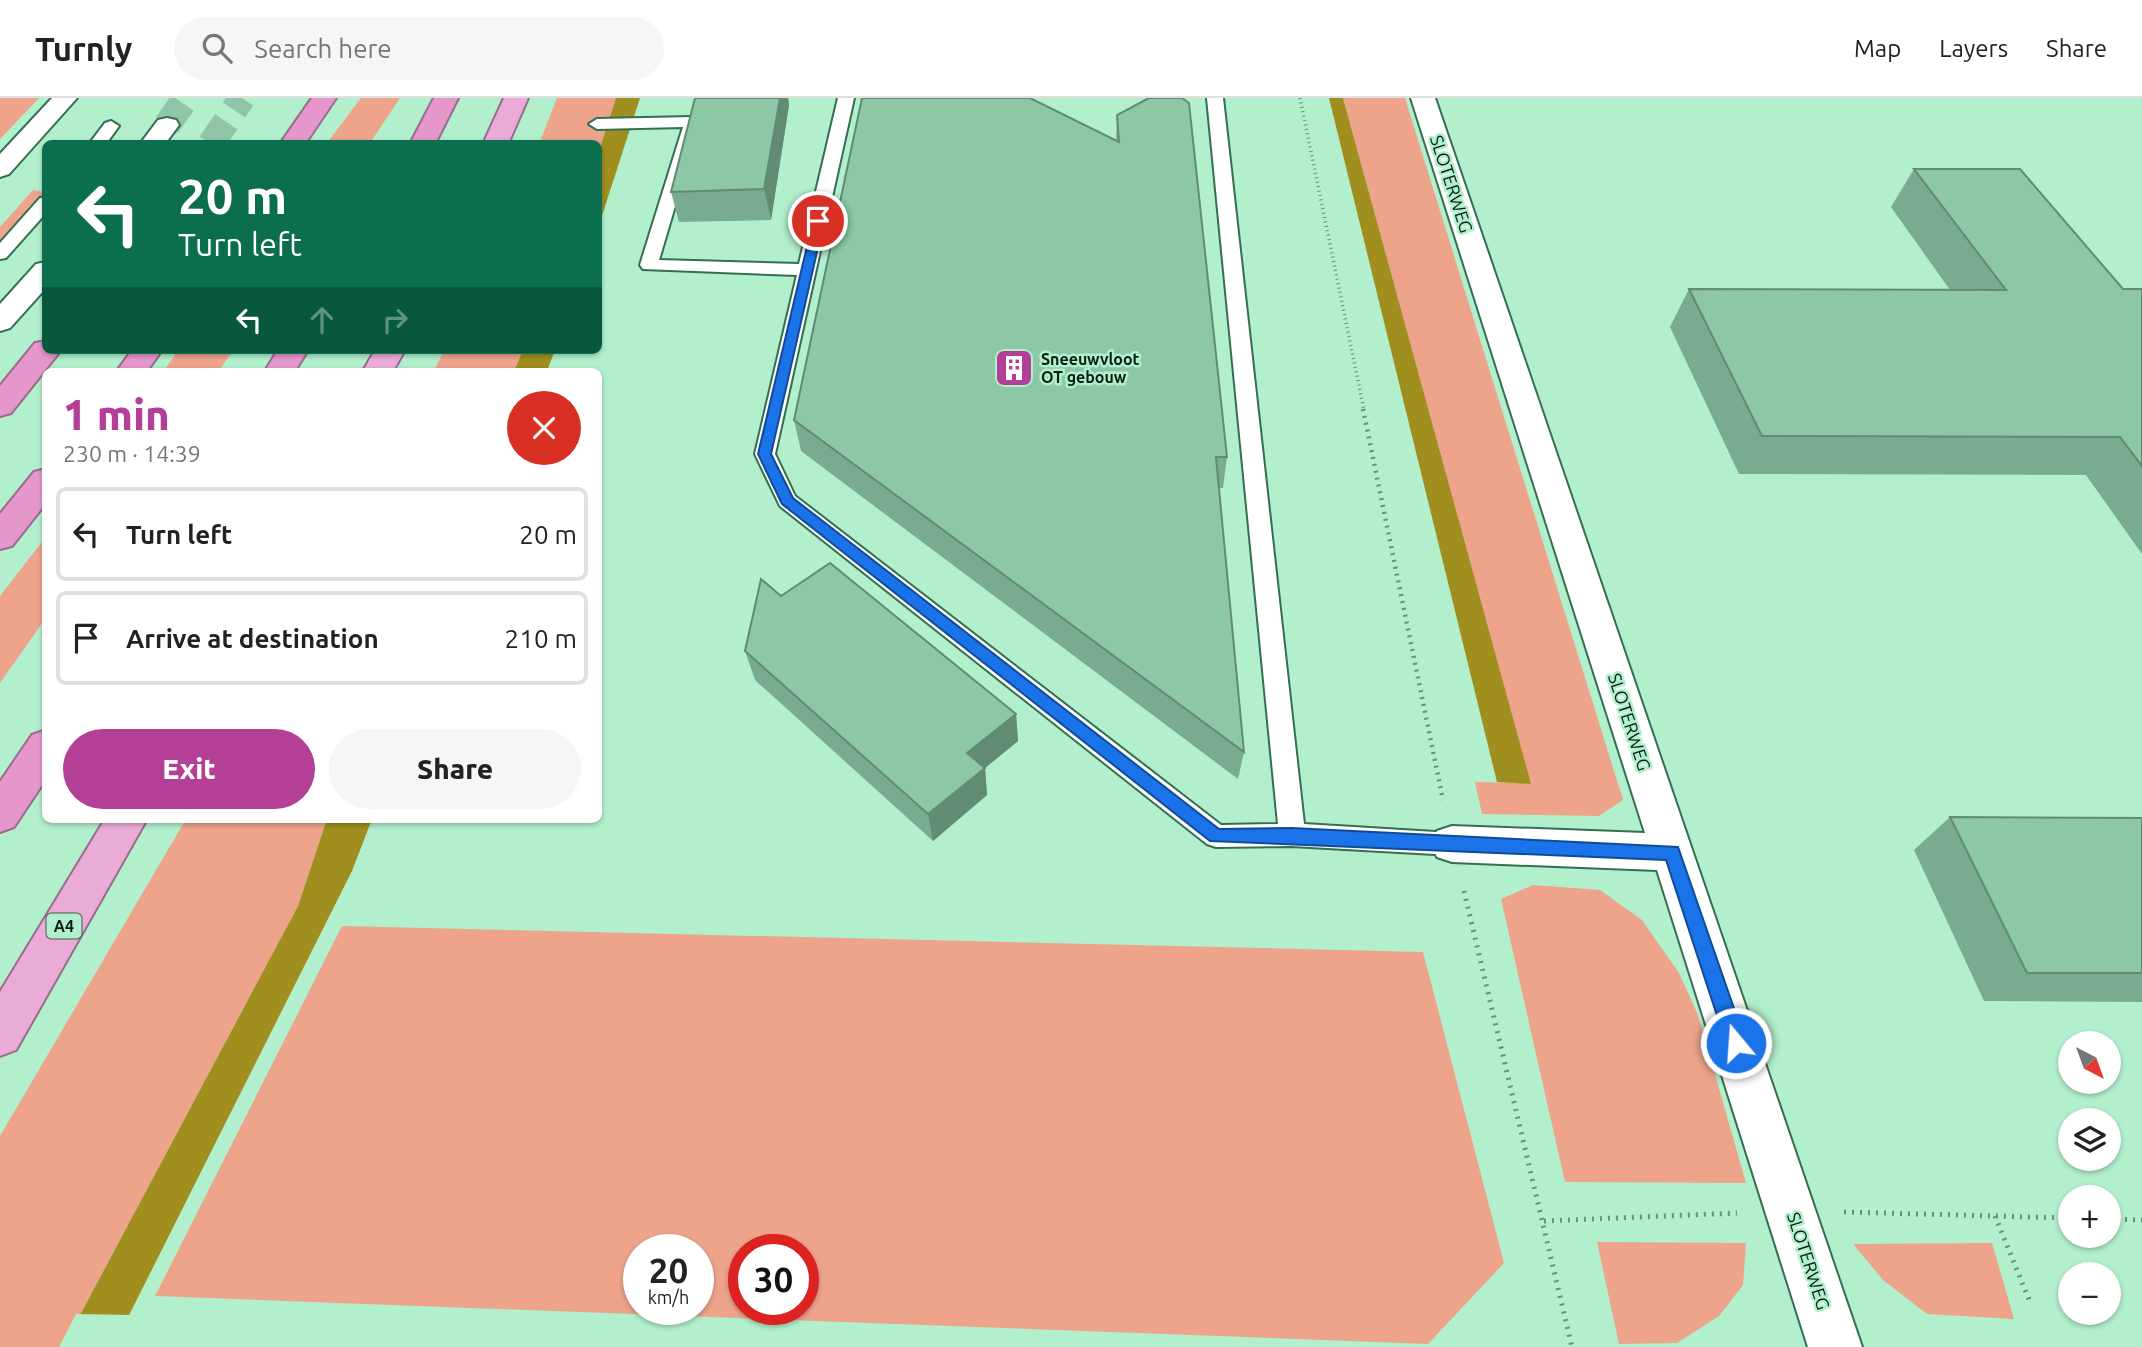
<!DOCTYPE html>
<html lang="en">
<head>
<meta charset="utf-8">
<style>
  body { margin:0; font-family:Ubuntu,sans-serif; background:#f6f6f6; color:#222; height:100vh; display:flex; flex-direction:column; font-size:26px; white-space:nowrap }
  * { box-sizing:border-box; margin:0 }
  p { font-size:23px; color:#767676 }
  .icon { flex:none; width:38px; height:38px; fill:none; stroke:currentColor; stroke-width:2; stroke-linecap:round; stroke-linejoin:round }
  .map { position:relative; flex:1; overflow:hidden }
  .side { position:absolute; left:42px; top:270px; width:560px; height:455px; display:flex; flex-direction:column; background:#fff; border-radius:10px; box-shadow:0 2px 5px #0004 }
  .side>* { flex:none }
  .guide { position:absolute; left:42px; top:42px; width:560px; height:214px; border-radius:10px; box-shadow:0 2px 5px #0004; background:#0b6e4f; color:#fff; overflow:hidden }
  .needle { width:46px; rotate:139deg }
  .buttons { position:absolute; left:2058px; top:933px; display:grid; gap:14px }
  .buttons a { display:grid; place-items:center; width:63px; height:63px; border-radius:50%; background:#fff; box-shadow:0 2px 5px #0004; font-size:35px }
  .speed { position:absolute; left:623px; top:1136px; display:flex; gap:14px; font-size:35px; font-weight:700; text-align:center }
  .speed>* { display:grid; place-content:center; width:91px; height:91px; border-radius:50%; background:#fff; box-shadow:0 2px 5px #0004; line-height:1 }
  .speed small { font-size:18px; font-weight:400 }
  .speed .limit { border:10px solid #d22; background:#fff; color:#111 }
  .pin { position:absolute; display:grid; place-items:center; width:60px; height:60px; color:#fff; margin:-30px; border:4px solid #fff; border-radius:50%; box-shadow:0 2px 7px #0007 }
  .me { position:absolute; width:77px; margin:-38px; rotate:342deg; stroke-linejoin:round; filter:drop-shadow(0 0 5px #0008) }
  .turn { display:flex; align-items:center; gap:24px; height:147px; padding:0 21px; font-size:32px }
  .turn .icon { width:91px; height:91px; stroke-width:2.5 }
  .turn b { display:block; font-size:49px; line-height:60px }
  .lanes { display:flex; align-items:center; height:66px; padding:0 21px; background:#0003; justify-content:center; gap:35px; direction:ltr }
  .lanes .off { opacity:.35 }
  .round { display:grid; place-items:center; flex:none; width:74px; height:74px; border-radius:37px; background:#f6f6f6 }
  .summary { display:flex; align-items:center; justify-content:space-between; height:119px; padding:0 21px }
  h1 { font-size:42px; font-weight:800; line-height:52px; color:#b43f96 }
  .cta { display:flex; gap:14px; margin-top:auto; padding:14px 21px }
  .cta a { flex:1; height:80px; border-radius:42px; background:#b43f96; color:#fff; font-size:28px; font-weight:800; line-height:80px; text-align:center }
  .cta a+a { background:#f6f6f6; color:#222 }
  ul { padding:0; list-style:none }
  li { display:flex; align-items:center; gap:21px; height:94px; margin:0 14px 10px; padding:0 7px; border:4px solid #e0e0e0; border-radius:10px }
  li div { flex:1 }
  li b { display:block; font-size:26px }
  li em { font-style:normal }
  header { display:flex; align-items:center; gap:42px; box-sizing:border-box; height:98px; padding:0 35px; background:#fff; border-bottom:2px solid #e0e0e0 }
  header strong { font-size:33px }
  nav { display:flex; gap:38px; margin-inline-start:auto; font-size:24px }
  .search { width:490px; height:63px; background:#f6f6f6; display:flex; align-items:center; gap:18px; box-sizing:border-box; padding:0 24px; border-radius:38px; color:#767676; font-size:26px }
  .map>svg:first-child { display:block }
</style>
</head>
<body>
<header>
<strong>Turnly</strong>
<div class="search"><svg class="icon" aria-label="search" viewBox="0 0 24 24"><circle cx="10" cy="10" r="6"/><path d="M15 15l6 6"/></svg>Search here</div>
<nav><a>Map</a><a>Layers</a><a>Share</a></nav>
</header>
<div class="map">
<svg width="2142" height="1249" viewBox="0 0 2142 1249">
  <rect width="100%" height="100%" fill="#b2efcc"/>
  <!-- green -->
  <path fill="#eda48b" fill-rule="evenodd" d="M0 0H39L0 41Z
    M361 0H400L370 45H327Z
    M557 0H616L599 53 598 46H539Z
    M1343 0H1405L1623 702 1599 718 1482 716 1475 684 1530 685Z
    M33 92 44 94 0 144V129Z
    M178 252H233L219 273H164Z
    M444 252H523L514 273H434Z
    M45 440V521L0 585V498Z
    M186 721H327L298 808 63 1249H0V1038Z
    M1533 787 1600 792 1642 822 1679 875 1698 917 1746 1085 1565 1084 1501 801Z
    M342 828 1423 854 1504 1165 1428 1246 155 1198ZM639 1152H698V1211H639ZM744 1152H803V1211H744Z
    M1597 1144 1746 1145 1743 1187 1719 1218 1677 1245 1619 1246Z
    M1992 1145 2014 1221 1927 1216 1883 1182 1853 1146Z"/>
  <!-- water -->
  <path fill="#a08e1f" d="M616 0H640L599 127V53Z
    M1329 0H1343L1531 686 1497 684Z
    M523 252H555L547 273H514Z
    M327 721H372L352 773 113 1249H63L298 808Z"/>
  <!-- pier -->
  <path fill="#b2efcc" d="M76 1216 133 1217 117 1249H59Z"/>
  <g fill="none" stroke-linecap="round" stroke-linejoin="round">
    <!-- tertiary-tunnel -->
    <path stroke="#90c5a7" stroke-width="27" stroke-dasharray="27 14" stroke-linecap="butt" d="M167 27 186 0"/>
    <!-- motorway-tunnel -->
    <path stroke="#90c5a7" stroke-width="27" stroke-dasharray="27 14" stroke-linecap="butt" d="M211 46 242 0"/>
    <defs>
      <path id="service" d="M838 0H854L775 356 795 398 1221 727 1278 726 1207 0H1223L1304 726 1452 735 1461 738 1465 746 1461 754 1452 757 1292 748 1216 749 1207 746 780 408 755 356 797 177 643 171 640 167 683 29 597 31 589 26 597 21 692 19 700 24 659 162 799 166Z
        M111 23 119 28 106 46H89L105 25Z
        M46 99V115L6 160 0 161V145L40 100Z"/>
      <path id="minor" d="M1411 0H1435L1862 1249H1808L1657 772 1452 764 1437 759 1431 746 1437 733 1452 728 1645 735Z"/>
      <path id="tertiary" d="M52 0H77L9 76 0 79V56Z
        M167 20 176 22 179 27 165 46H140L158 22Z
        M46 164V190L10 230 0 233V206L36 166Z"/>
      <path id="trunk" d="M504 0H528L508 46H483Z
        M375 252H405L393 273H363Z
        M105 721H147L16 952 0 958V894Z"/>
      <path id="motorway" d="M312 0H336L305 46H280Z
        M434 0H458L435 46H410Z
        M46 243V252H61L11 315 0 318V288L35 245Z
        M132 252H162L147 273H117Z
        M278 252H308L295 273H265Z
        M46 371V405L12 448 0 451V416L34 374Z
        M46 632V681L14 729 0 734V684L32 637Z"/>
    </defs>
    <!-- service casing -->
    <use href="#service" stroke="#356e51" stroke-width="4"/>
    <!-- minor casing -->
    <use href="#minor" stroke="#356e51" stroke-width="4"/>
    <!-- tertiary casing -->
    <use href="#tertiary" stroke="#356e51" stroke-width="4"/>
    <!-- trunk casing -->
    <use href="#trunk" stroke="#976d8b" stroke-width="4"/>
    <!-- motorway casing -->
    <use href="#motorway" stroke="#976d8b" stroke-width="4"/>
    <!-- path-far2 -->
    <path stroke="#66937a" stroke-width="3.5" stroke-dasharray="1 3.5" stroke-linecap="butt" d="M1300 0 1364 312"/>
    <!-- path-far1 -->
    <path stroke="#66937a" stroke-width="4.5" stroke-dasharray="2 5" stroke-linecap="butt" d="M1363 311 1443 702"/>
    <!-- path -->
    <path stroke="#66937a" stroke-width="5" stroke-dasharray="2 6" stroke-linecap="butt" d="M1464 793 1572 1249
      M1844 1114 2070 1120
      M1995 1118 2030 1204
      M2109 1121 2142 1122
      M1544 1123 1737 1115"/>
    <!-- service -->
    <use href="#service" fill="#fff" fill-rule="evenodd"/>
    <!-- minor -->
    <use href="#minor" fill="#fff" fill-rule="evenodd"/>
    <!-- tertiary -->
    <use href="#tertiary" fill="#fff" fill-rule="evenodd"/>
    <!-- trunk -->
    <use href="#trunk" fill="#eaacd6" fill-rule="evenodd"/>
    <!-- motorway -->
    <use href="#motorway" fill="#e597cc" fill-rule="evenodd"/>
  </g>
  <!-- wall -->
  <path fill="#78ab8f" d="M695 0H788L789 7 771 122 679 124 671 94Z
    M1117 17 1227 359 1223 390H1219L1244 654 1238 681 801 353 794 322 1116 43Z
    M1914 71 2123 191H2142V456L2086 377 1739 376 1670 229 1689 191 1950 192 1891 109Z
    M781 498 1016 616 1018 643 985 670 987 697 933 743 755 582 745 553Z
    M1950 719 2142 720V904L1984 903 1914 752Z"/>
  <!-- shaded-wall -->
  <path fill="#628b74" d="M780 0H788L789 7 771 122 764 91Z
    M1016 616 1018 643 985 670 987 697 933 743 928 716 967 655Z"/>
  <!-- building -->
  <path fill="#8cc7a6" stroke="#628b74" stroke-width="2" d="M695 0H780L764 91 671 94Z
    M862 0H1030L1119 44 1117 17 1149 0H1182L1189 5 1227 359H1216L1244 654 794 322Z
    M1914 71H2020L2123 191H2142V368L2120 339 1762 338 1689 191 2006 192Z
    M830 465 1016 616 967 655 985 670 928 716 745 553 761 481 781 498Z
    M1950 719 2142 720V875H2027Z"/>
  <!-- route -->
  <path fill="#1a73e8" stroke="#114b97" stroke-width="2" d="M818 119 824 123 771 356 793 400 1219 731 1292 730 1678 749 1746 945 1743 952 1736 954 1729 952 1726 945 1666 762 1210 743 782 406 758 356 813 123Z"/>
  <!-- icons -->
  <defs>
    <symbol id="building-square" viewBox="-11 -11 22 22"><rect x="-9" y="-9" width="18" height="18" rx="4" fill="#b43f96" stroke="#b2efcc"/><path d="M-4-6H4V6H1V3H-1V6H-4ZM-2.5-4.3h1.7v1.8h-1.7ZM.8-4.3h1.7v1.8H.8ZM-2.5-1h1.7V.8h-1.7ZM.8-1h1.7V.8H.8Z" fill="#fff"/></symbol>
  </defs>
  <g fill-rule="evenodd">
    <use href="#building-square" x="992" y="248" width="44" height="44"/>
  </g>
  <g text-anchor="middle" stroke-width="5" stroke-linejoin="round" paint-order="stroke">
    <!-- far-poi labels -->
    <g font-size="16" font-weight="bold" fill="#071f13" stroke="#b2efcc" text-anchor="start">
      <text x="1041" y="267">Sneeuwvloot<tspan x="1041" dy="18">OT gebouw</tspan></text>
    </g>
    <!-- shield labels -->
    <rect fill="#b2efcc" stroke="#3a5d4a" stroke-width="2" x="46.5" y="815.5" width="35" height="25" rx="5"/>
    <g font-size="16" font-weight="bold" fill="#071f13">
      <text x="64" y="834">A4</text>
    </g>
    <!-- street labels -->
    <g font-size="18" fill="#071f13" stroke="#b2efcc">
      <text transform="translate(1451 86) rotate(72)" y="6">SLOTERWEG</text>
      <text transform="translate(1629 624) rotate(72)" y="6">SLOTERWEG</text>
      <text transform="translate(1808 1163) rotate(72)" y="6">SLOTERWEG</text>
    </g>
  </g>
</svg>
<div class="buttons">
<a><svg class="needle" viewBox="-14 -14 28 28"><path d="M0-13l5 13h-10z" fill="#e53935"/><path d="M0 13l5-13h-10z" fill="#767676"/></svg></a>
<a><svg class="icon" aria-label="layers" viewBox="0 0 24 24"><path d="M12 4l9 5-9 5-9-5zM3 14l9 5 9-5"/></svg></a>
<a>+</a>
<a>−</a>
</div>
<div class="speed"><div>20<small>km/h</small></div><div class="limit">30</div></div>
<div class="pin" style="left:818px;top:123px;background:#d93025"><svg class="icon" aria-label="arrive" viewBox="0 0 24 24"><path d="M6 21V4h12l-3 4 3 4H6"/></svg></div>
<svg class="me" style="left:1736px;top:945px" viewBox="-20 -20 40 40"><circle r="17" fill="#1a73e8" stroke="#fff" stroke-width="3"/><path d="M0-11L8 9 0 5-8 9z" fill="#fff"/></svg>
<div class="guide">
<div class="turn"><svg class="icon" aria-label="left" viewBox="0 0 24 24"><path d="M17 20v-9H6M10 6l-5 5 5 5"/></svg><div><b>20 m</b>Turn left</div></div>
<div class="lanes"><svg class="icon" aria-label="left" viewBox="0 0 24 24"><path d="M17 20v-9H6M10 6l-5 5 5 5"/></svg><svg class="icon off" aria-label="ahead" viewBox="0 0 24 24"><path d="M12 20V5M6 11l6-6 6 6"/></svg><svg class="icon off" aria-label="right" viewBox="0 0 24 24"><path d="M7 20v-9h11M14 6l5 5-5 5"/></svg></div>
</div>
<section class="side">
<div class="summary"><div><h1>1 min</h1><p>230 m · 14:39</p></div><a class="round" style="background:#d93025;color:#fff"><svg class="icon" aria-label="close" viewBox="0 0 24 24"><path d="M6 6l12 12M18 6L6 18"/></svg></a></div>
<ul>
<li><svg class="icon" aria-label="left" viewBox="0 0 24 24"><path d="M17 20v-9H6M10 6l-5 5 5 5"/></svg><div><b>Turn left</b></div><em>20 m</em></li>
<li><svg class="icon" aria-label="arrive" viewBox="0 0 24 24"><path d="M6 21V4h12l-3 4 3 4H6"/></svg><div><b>Arrive at destination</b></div><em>210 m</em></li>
</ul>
<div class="cta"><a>Exit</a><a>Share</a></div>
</section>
</div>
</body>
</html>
